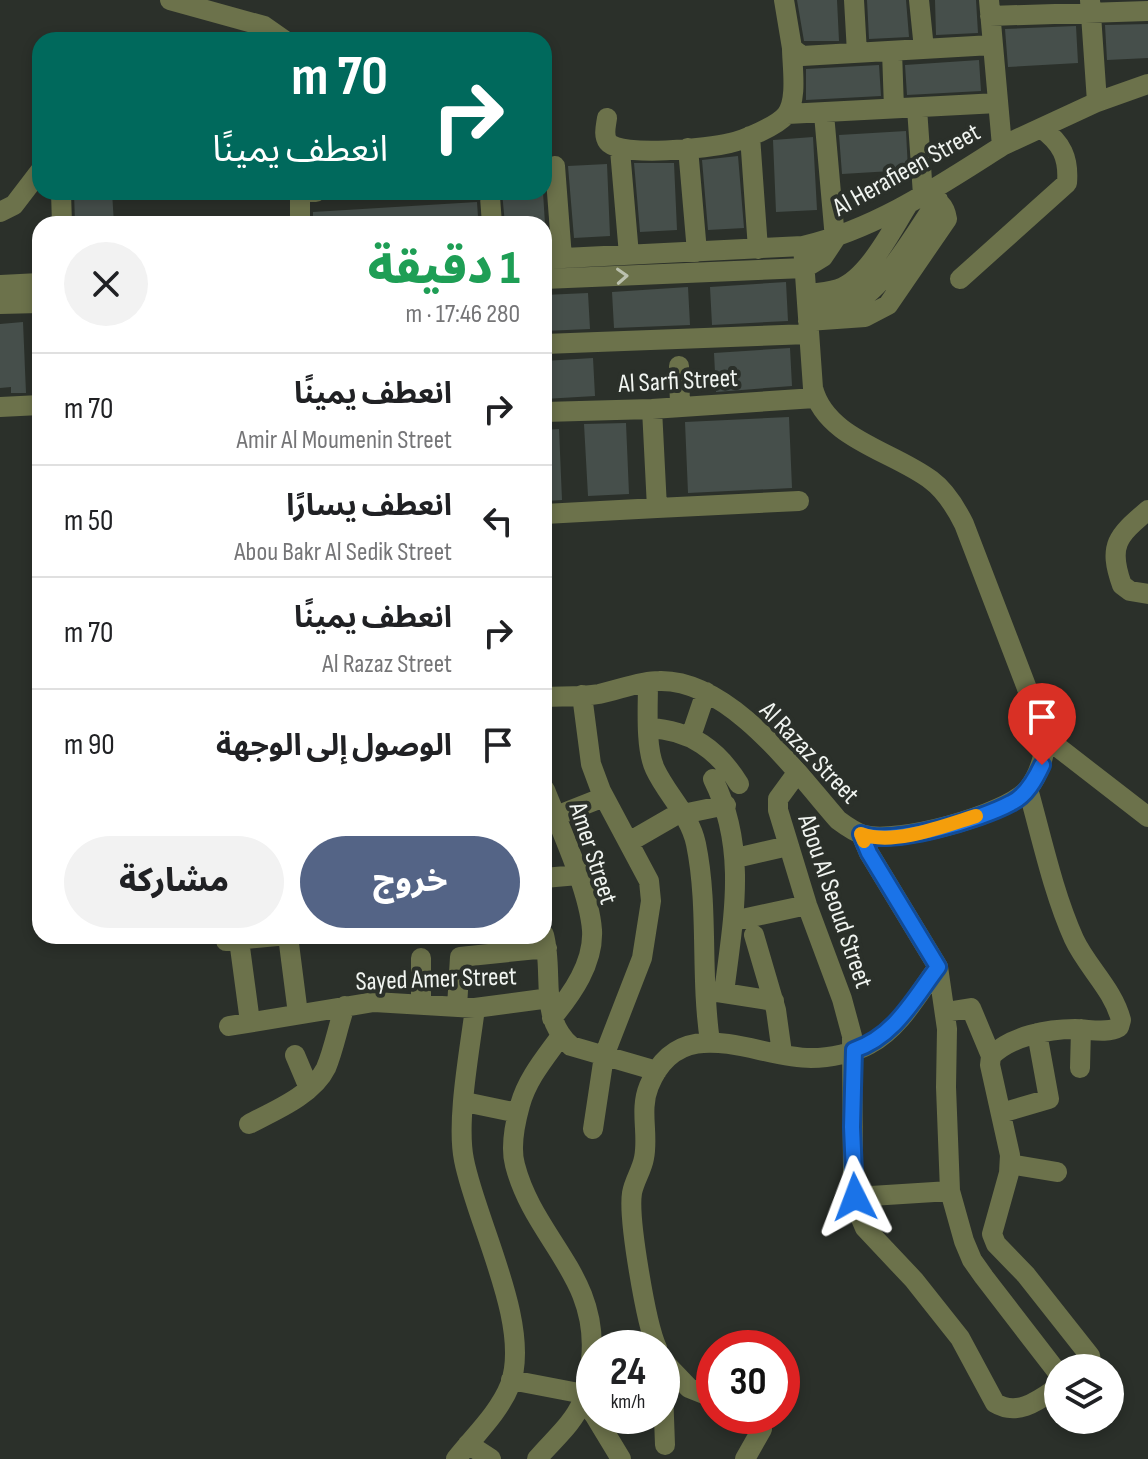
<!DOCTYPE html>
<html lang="ar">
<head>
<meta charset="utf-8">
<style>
  body { margin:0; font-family:"Sofia Sans Condensed","Noto Sans Arabic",sans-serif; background:#f2f2f2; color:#202124; direction:rtl; height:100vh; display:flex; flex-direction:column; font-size:30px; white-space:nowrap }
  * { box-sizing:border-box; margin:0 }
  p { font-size:26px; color:#757577 }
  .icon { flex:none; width:44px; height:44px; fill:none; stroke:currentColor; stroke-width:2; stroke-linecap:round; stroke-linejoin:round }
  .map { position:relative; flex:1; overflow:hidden; direction:ltr }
  .details { position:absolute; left:32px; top:216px; width:520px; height:728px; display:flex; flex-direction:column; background:#fff; border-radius:24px; box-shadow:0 4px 12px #0003; direction:rtl }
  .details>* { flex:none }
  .banner { position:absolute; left:32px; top:32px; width:520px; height:168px; border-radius:24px; box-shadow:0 4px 12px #0003; direction:rtl; background:#00695c; color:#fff; overflow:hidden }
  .fabs { position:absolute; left:1044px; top:1354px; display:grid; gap:16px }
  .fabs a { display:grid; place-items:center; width:80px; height:80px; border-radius:50%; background:#fff; box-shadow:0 4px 12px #0003; font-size:40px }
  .speed { position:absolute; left:576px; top:1330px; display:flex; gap:16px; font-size:40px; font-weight:700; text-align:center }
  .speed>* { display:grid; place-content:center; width:104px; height:104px; border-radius:50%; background:#fff; box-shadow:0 4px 12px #0003; line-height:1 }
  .speed small { font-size:20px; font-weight:400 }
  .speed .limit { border:12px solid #d22; background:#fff; color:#111 }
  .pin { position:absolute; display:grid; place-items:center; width:68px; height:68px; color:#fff; margin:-82px -34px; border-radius:50% 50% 50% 0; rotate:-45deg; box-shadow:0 0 8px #0007 }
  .pin .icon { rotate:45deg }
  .me { position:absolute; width:88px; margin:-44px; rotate:357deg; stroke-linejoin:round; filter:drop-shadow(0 0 6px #0008) }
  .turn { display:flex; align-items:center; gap:28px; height:168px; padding:0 32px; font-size:36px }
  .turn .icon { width:104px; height:104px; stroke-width:2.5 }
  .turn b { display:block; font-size:56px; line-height:68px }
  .round { display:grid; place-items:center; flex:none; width:84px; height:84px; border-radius:42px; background:#f2f2f2 }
  .summary { display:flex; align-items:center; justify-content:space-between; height:136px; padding:0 32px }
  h1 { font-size:48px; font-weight:800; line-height:60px; color:#1e9e55 }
  .button { display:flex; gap:16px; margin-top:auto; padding:16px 32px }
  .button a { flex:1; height:92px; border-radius:48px; background:#546486; color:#fff; font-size:32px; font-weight:800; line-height:92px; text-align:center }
  .button a+a { background:#f2f2f2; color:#202124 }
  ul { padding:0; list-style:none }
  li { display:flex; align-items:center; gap:24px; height:112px; padding:0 32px; border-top:2px solid #e0e0e0 }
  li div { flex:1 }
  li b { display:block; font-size:30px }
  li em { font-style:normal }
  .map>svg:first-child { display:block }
</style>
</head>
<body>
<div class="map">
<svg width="1148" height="1459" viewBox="0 0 1148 1459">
  <rect width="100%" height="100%" fill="#2b302a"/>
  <!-- building -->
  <path fill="#464f4b" d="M797 0H837L839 41H804Z
    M867 0H906L909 37 869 39Z
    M935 0H976L978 33 936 35Z
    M1148 24V58L1107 60 1105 25Z
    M1076 26 1078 63 1008 67 1005 29Z
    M979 60 981 91 907 95 905 65Z
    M879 65 881 96 806 100V69Z
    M906 131 908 170 842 174 839 135Z
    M813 137 817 210 776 212 773 140Z
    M738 156 744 228 708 230 702 160Z
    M634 163H674L677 230 640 232Z
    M607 164 610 236 574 238 568 166Z
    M74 192H112L114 224H75Z
    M502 192H543L545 224H505Z
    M477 202 478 217 470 218V220L465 221V224H453V219L430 220V223L404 221 379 224H313V212Z
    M786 282 788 321 712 325 710 287Z
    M688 287 690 325 614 328 612 292Z
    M588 293 590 329 544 331V295Z
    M23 322 26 393H11V387L0 388V324Z
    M790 348 792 386 716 392 714 353Z
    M593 358 595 396 544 399V361Z
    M789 417 792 488 688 493 685 422Z
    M626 423 629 494 588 496 584 424Z
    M559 429 562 500 547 501 546 494H544V478H546L544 430Z"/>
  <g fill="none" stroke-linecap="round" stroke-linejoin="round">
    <!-- minor -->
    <path stroke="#6c724b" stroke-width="20" d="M170 0 264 26 284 40
      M784 0 792 48 802 56 992 45
      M854 0 857 53
      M919 0 924 49
      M1090 0 1097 102
      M990 16 1148 11
      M892 51 894 109
      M787 114 998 103
      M824 114 835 239
      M607 118C606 126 603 135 608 142 620 158 710 148 730 143 744 140 777 126 786 115 798 100 792 66 792 48
      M750 136 758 249
      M1002 146 1097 102 1148 84
      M688 148 697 252
      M620 150 629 255
      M555 166 562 258
      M61 192 62 224
      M487 192 490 197 492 224
      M0 212 14 205 40 171
      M300 224V192H316
      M803 246 813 388C826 439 893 451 931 480 946 491 956 508 964 524L1046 738 1148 817
      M544 259 803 246C876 229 939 186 1002 146L989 0
      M544 279 805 268 823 257 835 239
      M960 279 1067 183C1069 158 1062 143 1041 128
      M0 285 40 283
      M807 294C817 293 828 292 838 289 867 280 892 230 907 206
      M0 304 40 303
      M824 307C834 306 845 306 855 302 885 288 918 228 938 200
      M808 321 865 317 888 305 947 219C945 205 937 198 923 195L917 108
      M544 344 809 334
      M679 366 680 407
      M0 407 40 405
      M544 412 652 409 815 398
      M657 508 799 501
      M1148 510C1119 535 1107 544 1122 585L1130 591 1148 594
      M544 514 657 508 652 409
      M648 683C648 706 645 748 655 769 667 795 690 815 696 844 709 907 700 977 710 1041
      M582 695 591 764 601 791 649 881 651 901 642 958 604 1056 593 1129
      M544 697C562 696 581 697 599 694 619 690 639 681 659 681 730 679 796 772 838 820 846 826 854 832 864 835 897 844 1006 815 1028 789 1040 774 1044 757 1046 738
      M649 728C691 730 718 750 739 784
      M691 736 706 692
      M797 773 778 799V810L807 905 842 999 852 1036 853 1171 856 1207 865 1228 914 1280 960 1338 995 1403C1018 1417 1039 1400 1058 1387
      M713 779C748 849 733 919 724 993
      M1028 789C1042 839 1053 892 1074 939 1087 967 1113 989 1121 1020L1119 1027C1107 1034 1089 1029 1075 1029 1048 1029 1011 1036 991 1056L990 1065 1010 1155 1009 1173 992 1234 996 1244 1026 1275 1090 1356 1091 1361 1083 1368
      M545 790C560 828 589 890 592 930 594 963 572 994 552 1018
      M683 814 726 805
      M556 816 604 797
      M861 834 869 853 938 967 947 1029 946 1087 950 1191 964 1241 972 1260 984 1277 1058 1373
      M629 842 681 812
      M736 858 788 846
      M544 878 578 875
      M733 921 807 905
      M544 935C554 973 538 1018 571 1046L657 1071
      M754 935 776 1010 782 1053
      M288 936 298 1014
      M239 940 250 1022
      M226 941 277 936
      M421 958V1005
      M711 991 774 1001
      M457 1007 460 957 547 948
      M946 1012 971 1008 991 1056
      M229 1026 374 1002 475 1008 550 998
      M295 1055 309 1088
      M1080 1068 1081 1029
      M465 1102 518 1113
      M1001 1113 1049 1099 1037 1033
      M249 1124C274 1111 313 1095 326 1068 334 1049 338 1026 345 1006
      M1010 1164 1057 1172
      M855 1197 950 1191
      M657 1348C646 1324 628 1218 632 1193 634 1181 642 1170 644 1158 649 1134 639 1110 649 1086 680 1009 755 1058 811 1058 830 1058 854 1053 870 1044 900 1028 918 994 938 967
      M664 1362 689 1388 714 1398
      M511 1380 584 1394 594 1415
      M595 1416 621 1459
      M468 1444 491 1459
      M665 1445 663 1390 668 1368
      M456 1459C474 1436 499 1413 510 1385 532 1325 476 1222 464 1160 456 1121 470 1049 475 1008
      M537 1459C552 1441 573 1424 582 1402 587 1389 590 1374 591 1360 600 1276 534 1239 515 1165 510 1147 515 1123 520 1105 527 1079 545 1058 560 1037
      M745 1459 762 1429 759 1422 748 1416"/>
  </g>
  <!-- one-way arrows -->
  <defs><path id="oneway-chevron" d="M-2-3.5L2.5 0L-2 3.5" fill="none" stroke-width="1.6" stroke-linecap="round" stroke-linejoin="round" transform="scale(2)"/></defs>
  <use stroke="#bbc0ae" href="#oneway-chevron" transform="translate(622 276) rotate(-3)"/>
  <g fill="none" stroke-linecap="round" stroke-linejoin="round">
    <defs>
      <path id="route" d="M855 1197 852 1127 854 1050C895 1036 913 1000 938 967L869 853 861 834C892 846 982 819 1011 803 1026 796 1035 780 1042 765"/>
    </defs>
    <!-- route casing -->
    <use href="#route" stroke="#114b97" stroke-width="20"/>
    <!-- route -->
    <use href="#route" stroke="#1a73e8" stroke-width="14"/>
    <!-- slow -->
    <path stroke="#f59e0b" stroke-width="14" d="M864 841 861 834C894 846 944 826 976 816"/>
  </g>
  <g text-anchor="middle" stroke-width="8" stroke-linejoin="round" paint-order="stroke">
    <!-- street labels -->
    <g font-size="26" fill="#f0f4f0" stroke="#2b302a">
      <text transform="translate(906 169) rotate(-29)" y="9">Al Herafieen Street</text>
      <text transform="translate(678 380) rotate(-3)" y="9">Al Sarfi Street</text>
      <text transform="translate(810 752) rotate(46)" y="9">Al Razaz Street</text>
      <text transform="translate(594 853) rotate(72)" y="9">Amer Street</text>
      <text transform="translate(836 901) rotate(71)" y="9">Abou Al Seoud Street</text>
      <text transform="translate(436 978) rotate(-2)" y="9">Sayed Amer Street</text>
    </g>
  </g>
</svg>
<div class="fabs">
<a><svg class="icon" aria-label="layers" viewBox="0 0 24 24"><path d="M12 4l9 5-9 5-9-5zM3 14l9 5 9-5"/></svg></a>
</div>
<div class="speed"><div>24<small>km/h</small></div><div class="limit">30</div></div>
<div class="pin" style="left:1042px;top:765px;background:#d93025"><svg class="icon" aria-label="arrive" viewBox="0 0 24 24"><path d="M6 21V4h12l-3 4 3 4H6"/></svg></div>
<svg class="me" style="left:855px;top:1197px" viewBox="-20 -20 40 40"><path d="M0-17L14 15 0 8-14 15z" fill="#1a73e8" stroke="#fff" stroke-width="4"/></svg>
<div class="banner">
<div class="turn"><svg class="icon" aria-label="right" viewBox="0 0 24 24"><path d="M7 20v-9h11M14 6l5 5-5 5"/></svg><div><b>70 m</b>انعطف يمينًا</div></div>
</div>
<section class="details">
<div class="summary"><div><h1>1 دقيقة</h1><p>280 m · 17:46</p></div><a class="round"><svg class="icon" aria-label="close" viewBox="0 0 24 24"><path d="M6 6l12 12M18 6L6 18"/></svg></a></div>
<ul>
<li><svg class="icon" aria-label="right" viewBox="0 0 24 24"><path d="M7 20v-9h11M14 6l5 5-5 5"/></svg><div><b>انعطف يمينًا</b><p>Amir Al Moumenin Street</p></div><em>70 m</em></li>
<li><svg class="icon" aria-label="left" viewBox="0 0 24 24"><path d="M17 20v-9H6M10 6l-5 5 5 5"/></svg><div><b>انعطف يسارًا</b><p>Abou Bakr Al Sedik Street</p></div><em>50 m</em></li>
<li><svg class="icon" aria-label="right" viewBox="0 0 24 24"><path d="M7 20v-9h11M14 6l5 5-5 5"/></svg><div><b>انعطف يمينًا</b><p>Al Razaz Street</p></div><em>70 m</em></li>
<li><svg class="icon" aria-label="arrive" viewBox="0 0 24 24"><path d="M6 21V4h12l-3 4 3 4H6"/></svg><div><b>الوصول إلى الوجهة</b></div><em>90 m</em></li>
</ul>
<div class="button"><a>خروج</a><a>مشاركة</a></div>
</section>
</div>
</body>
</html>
